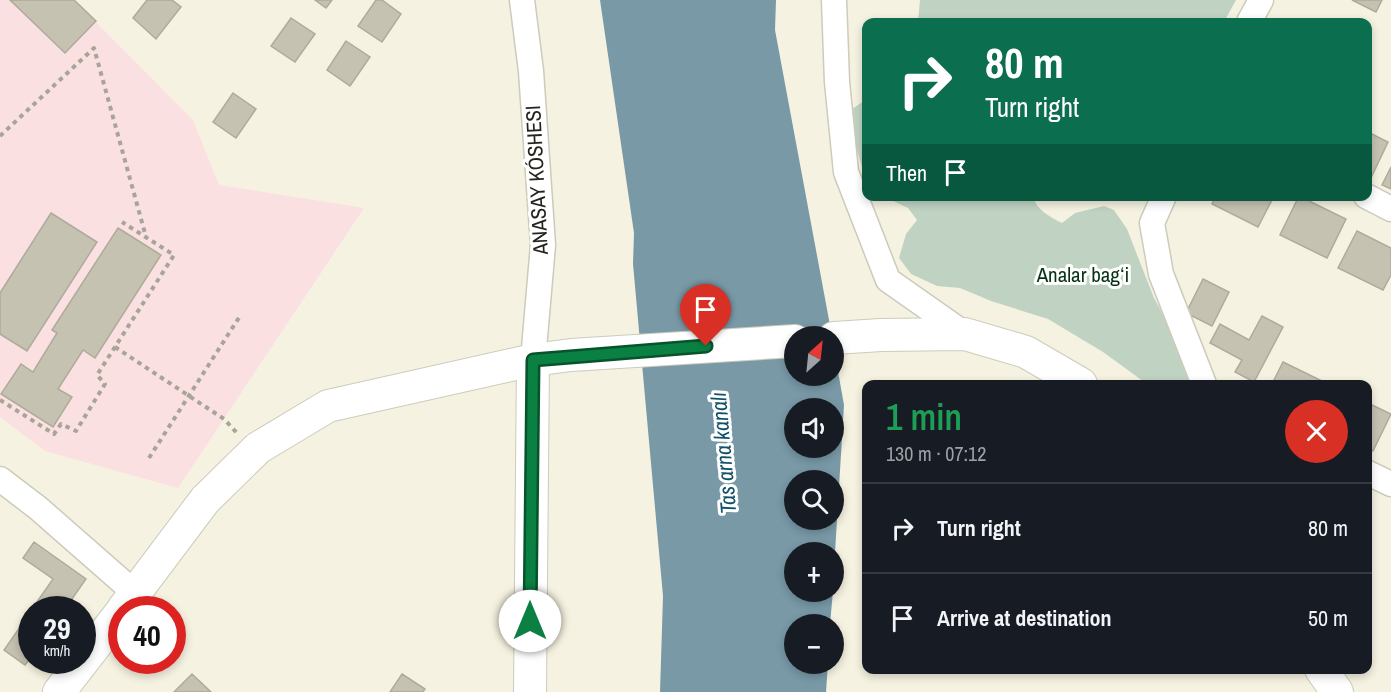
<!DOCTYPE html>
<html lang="en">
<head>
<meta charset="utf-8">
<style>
  body { margin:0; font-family:"Archivo Narrow",sans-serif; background:#242831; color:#f1f3f6; height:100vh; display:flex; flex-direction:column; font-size:22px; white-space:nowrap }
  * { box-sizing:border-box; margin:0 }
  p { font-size:20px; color:#9ea1a6 }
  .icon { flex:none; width:33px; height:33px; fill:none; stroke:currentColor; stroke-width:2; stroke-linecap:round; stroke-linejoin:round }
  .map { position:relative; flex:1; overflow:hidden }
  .sheet { position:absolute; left:862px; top:380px; width:510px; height:294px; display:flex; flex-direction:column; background:#171b24; border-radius:12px; box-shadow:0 3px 9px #0003 }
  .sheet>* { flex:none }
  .banner { position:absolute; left:862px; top:18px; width:510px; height:183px; border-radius:12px; box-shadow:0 3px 9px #0003; background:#0b6e4f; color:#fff; overflow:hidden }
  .needle { width:39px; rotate:27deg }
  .controls { position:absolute; left:784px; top:326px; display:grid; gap:12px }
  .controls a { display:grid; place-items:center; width:60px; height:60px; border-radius:50%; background:#171b24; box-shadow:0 3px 9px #0003; font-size:30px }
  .speed { position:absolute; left:18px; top:596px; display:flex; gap:12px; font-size:30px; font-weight:700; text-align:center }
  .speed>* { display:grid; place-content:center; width:78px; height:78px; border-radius:50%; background:#171b24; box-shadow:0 3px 9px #0003; line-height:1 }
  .speed small { font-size:15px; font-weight:400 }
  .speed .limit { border:9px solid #d22; background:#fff; color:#111 }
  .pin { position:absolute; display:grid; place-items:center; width:51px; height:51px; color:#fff; margin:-62px -26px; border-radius:50% 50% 50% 0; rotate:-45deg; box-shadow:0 0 6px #0007 }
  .pin .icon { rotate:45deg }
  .me { position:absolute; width:66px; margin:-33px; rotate:0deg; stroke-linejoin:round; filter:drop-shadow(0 0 4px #0008) }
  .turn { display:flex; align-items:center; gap:21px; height:126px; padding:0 24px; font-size:27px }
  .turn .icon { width:78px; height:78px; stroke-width:2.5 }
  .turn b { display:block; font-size:42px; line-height:51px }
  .then { display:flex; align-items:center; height:57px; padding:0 24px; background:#0003; gap:12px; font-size:22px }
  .round { display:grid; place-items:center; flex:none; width:63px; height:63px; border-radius:32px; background:#242831 }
  .summary { display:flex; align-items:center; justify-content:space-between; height:102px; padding:0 24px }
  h1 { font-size:36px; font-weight:600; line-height:45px; color:#1e9e55 }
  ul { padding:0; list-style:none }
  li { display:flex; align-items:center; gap:18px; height:90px; padding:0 24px; border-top:2px solid #363941 }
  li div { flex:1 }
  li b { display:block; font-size:22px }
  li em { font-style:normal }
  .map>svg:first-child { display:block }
</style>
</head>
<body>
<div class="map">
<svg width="1391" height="692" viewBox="0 0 1391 692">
  <rect width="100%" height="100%" fill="#f5f2e1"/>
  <!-- education -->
  <path fill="#fbe0e1" d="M0 0H74L193 120 219 185 364 208 178 488 45 451 0 417Z"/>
  <!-- green -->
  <path fill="#c0d3c3" d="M920 0H1236L1224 22H918Z
    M867 99V186L854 138 852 109Z
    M885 197H1033C1037 210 1050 217 1062 223L1075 213 1104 206 1114 210 1127 229 1154 298 1189 362 1193 384H1147L1103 352 1048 319 991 301 960 288 937 286 911 274 899 258 906 234 917 220 908 208Z"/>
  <!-- water -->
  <path fill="#7999a7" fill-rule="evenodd" d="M600 0H776L775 30 832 336H795V375H834V349L844 405 834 569V552H795V591H833L830 624H795V663H828L826 692H660L663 596 633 264 634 233ZM795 408H834V447H795ZM795 480H834V519H795Z"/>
  <!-- building -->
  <path fill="#c5c2b2" stroke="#aeab9b" stroke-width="1.5" d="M10 0H74L96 21 65 53Z
    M147 0H172L181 7 156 39 133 18Z
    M315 0H332L326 8Z
    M376 0H382L401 14 382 42 358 26Z
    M1352 0H1382L1376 12Z
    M291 18 315 34 295 62 271 46Z
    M346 41 370 57 350 86 327 70Z
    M233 93 256 109 236 138 213 122Z
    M1368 132 1388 142 1370 180 1368 179Z
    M1391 167V189L1382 185Z
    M1216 196H1274L1258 227 1212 204Z
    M1299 196 1346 219 1327 258 1280 235Z
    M51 213 97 242 27 351 0 334V293Z
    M118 228 161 255 95 358 83 350 58 389 72 397 53 427 1 394 21 364 33 372 57 333 52 330Z
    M1357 231 1391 248V275L1383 290 1338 268Z
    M1203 279 1229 292 1212 326 1186 313Z
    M1262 316 1283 327 1254 382 1235 372 1242 360 1210 343 1220 324 1249 340Z
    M1283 362 1328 384H1272Z
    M1368 403 1391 414 1373 451 1368 448Z
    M34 542 86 579 65 609H32L53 579 23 558Z
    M32 610V656L25 665 4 650Z
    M192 674 211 692H174Z
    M402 674 425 689 423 692H390Z"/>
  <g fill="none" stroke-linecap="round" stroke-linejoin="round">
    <defs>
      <path id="minor" d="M522 0 531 71 543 245 533 360
        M834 0 837 82 846 172 888 280 965 334
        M1249 22 1261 0
        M1164 196 1152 223 1161 274 1204 384
        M1366 196 1391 209
        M1368 473 1391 484
        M0 479 38 508 135 593"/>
      <path id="tertiary" d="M834 338 881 335 965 334 1026 352 1081 384
        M123 609 205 500 258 448 328 406 533 360 571 355 795 341
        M1321 669 1337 692
        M59 692 122 611
        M530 692 533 360"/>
    </defs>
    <!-- minor casing -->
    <use href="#minor" stroke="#cdcbbb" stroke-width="27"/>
    <!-- tertiary casing -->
    <use href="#tertiary" stroke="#cdcbbb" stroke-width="34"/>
    <!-- path -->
    <path stroke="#a7a598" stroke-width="4" stroke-dasharray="4.5 4.5" stroke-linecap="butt" d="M0 136 94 48 146 237
      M115 347 224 419 237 433
      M0 400 54 434 61 424 76 431 105 384 97 375 174 255 122 222
      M149 458 240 316"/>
    <!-- minor -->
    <use href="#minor" stroke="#fff" stroke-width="24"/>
    <!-- tertiary -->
    <use href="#tertiary" stroke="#fff" stroke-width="32"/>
  </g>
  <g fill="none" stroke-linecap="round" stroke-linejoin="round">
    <defs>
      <path id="route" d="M530 621 533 360 706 346"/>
    </defs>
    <!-- route casing -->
    <use href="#route" stroke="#07532c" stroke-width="15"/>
    <!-- route -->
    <use href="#route" stroke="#0b8043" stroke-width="10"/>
  </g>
  <g text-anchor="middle" stroke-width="6" stroke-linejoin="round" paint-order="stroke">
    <!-- street labels -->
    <g font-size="21" fill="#25241e" stroke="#fff">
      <text transform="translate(537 180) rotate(-93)" y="7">ANASAY KÓSHESI</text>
    </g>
    <!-- park labels -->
    <g font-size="21" fill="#073315" stroke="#fff">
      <text x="1083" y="282">Analar bagʻi</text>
    </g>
    <!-- water labels -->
    <g font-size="22" font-style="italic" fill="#105168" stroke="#fff">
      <text transform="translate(723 453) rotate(-95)" y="8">Tas arna kanalı</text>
    </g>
  </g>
</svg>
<div class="controls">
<a><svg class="needle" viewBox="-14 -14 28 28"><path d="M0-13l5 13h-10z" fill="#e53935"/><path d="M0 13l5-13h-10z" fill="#9ea1a6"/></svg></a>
<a><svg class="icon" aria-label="sound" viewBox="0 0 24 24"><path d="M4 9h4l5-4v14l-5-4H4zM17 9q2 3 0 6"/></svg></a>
<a><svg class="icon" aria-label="search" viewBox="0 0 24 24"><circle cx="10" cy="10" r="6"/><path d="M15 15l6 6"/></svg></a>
<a>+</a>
<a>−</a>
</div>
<div class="speed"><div>29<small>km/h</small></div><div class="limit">40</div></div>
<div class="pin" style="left:706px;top:346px;background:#d93025"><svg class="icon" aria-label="arrive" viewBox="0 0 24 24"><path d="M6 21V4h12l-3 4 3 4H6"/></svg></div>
<svg class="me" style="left:530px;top:621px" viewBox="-20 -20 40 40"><circle r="19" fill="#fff"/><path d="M0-13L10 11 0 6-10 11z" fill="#0b8043"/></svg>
<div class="banner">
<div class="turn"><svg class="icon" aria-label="right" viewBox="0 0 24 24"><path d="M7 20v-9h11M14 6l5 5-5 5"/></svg><div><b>80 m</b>Turn right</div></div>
<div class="then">Then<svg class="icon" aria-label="arrive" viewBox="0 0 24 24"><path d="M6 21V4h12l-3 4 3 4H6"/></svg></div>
</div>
<section class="sheet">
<div class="summary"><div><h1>1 min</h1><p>130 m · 07:12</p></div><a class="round" style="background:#d93025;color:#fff"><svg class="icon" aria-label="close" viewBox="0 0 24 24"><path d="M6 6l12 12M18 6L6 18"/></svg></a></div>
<ul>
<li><svg class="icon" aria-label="right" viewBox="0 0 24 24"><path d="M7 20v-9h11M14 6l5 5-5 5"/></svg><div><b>Turn right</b></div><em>80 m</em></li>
<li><svg class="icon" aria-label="arrive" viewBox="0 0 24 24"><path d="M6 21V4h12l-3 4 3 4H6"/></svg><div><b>Arrive at destination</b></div><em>50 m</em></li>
</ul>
</section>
</div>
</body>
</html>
